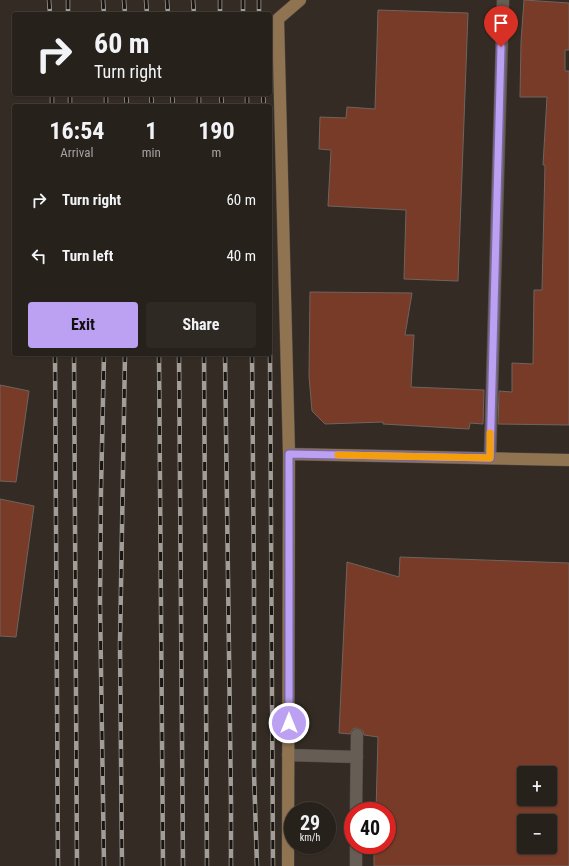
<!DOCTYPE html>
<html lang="en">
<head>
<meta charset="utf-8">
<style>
  body { margin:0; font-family:"Roboto Condensed",sans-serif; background:#2f2924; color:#f1f3f6; height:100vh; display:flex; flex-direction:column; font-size:15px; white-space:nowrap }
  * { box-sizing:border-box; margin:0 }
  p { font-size:13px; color:#a4a3a3 }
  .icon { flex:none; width:22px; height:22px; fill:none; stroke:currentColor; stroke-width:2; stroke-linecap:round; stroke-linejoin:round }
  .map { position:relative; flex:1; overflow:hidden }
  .drawer { position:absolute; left:12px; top:104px; width:260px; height:252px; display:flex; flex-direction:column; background:#27211b; border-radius:4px; box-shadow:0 1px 3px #0004,0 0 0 1px #433e3a }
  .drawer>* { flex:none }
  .guide { position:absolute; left:12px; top:12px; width:260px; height:84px; border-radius:4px; box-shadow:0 1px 3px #0004,0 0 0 1px #433e3a; background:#27211b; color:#f1f3f6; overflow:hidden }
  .controls { position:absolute; left:517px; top:766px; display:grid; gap:8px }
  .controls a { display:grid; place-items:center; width:40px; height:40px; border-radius:4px; background:#27211b; box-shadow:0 1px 3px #0004,0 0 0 1px #433e3a; font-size:20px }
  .speed { position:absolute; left:284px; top:802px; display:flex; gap:8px; font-size:20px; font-weight:700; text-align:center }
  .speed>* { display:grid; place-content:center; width:52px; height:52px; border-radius:50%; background:#27211b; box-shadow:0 1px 3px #0004,0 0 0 1px #433e3a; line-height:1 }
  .speed small { font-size:10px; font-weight:400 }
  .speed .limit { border:6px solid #d22; background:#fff; color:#111 }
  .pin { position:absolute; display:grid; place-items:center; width:34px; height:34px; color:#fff; margin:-41px -17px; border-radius:50% 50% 50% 0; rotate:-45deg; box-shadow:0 0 4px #0007 }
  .pin .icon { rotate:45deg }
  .me { position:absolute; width:44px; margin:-22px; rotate:0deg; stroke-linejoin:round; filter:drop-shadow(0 0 3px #0008) }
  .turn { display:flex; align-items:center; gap:14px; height:84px; padding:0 16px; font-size:18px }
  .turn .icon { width:52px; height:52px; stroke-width:2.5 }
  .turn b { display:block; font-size:28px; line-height:34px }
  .eta { display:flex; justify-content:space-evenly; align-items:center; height:68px; text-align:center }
  .eta b { font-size:24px; font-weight:700; line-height:28px }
  .primary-button { display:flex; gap:8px; margin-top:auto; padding:8px 16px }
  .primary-button a { flex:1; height:46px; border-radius:4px; background:#bca0f2; color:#111; font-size:16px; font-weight:700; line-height:46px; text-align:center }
  .primary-button a+a { background:#2f2924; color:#f1f3f6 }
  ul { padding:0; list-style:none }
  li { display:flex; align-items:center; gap:12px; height:56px; padding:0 16px }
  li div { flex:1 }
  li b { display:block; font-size:15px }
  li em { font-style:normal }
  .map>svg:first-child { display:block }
</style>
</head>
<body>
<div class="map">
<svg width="569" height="866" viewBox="0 0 569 866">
  <rect width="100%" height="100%" fill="#342c24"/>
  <!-- building -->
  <path fill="#773b27" stroke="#70635f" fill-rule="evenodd" d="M524 0 569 3V50H565V71H569V425L498 424 499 391 512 392V363L533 364 534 290H542L545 165H543L547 97H520L521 42Z
    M378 10 468 13 458 281 404 279 406 210 328 206 331 150 319 149 320 117 346 118 347 107 375 109Z
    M310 292 412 293 405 335H414L411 387 484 390 483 424 470 423 469 429 383 424V422L325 424 312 411 309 376Z
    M0 385 29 391 16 482 0 481Z
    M0 499 34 506 16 637 0 636Z
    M400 557 569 563V866H374V845H387V811H376L378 737 364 735 363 731 357 728 353 729 350 734 339 733 347 562 399 577ZM524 773H550V799H524ZM524 821H550V847H524Z"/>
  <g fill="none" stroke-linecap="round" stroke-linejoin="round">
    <defs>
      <path id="lane" d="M288 755 357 757
        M356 811 357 735
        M356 866V845"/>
      <path id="street" d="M490 458 503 0"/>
      <path id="secondary" d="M289 454 569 460
        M288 866 289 454 278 19 300 0"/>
    </defs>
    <!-- lane casing -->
    <use href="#lane" stroke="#4f4942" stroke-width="13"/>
    <!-- street casing -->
    <use href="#street" stroke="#4f4942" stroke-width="13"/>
    <!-- secondary casing -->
    <use href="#secondary" stroke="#4f4942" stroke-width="13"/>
    <!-- lane -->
    <use href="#lane" stroke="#665d54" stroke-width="12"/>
    <!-- street -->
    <use href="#street" stroke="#665d54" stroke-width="12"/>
    <!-- secondary -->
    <use href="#secondary" stroke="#907452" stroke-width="12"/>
    <defs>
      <path id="rail" d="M49 0 50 14
        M68 0V14
        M103 0 104 14
        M124 0 125 14
        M146 0 147 14
        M167 0 168 14
        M193 0 194 14
        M220 0V14
        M243 0V14
        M259 0V14
        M52 94V106
        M70 94V106
        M106 94V106
        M126 94 127 106
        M151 94 152 106
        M172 94 173 106
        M199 94V106
        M221 94 222 106
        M247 94V106
        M263 94 264 106
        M55 354 58 866
        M74 354 77 866
        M159 354 163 866
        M179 354 183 866
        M204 354 207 866
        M225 354 231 802V866
        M252 354 254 584V773L257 866
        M270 354 273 866
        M104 866 100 603 101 490 104 354
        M122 866 120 645 125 354"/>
    </defs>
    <!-- rail casing -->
    <use href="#rail" stroke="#a39d97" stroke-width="4.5"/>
    <!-- rail -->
    <use href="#rail" stroke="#191512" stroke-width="3" stroke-dasharray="9" stroke-linecap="butt"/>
  </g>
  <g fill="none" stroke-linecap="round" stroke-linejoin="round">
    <defs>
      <path id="route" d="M289 723V454L490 458 501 47"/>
    </defs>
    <!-- route casing -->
    <use href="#route" stroke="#7a689d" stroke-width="10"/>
    <!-- route -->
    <use href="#route" stroke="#bca0f2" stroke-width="7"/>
    <!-- slow -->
    <path stroke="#f59e0b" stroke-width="7" d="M338 455 490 458V433"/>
  </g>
</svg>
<div class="controls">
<a>+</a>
<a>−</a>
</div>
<div class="speed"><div>29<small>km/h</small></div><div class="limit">40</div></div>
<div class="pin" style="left:501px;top:47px;background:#d93025"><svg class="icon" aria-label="arrive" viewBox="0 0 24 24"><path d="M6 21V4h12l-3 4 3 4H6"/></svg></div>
<svg class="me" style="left:289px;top:723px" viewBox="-20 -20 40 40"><circle r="17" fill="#bca0f2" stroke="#fff" stroke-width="3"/><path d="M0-11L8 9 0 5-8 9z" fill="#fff"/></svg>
<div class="guide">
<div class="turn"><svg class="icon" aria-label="right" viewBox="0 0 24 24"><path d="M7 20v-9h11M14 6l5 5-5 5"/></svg><div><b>60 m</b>Turn right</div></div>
</div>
<section class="drawer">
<div class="eta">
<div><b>16:54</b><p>Arrival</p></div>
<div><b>1</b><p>min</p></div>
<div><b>190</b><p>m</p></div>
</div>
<ul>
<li><svg class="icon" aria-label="right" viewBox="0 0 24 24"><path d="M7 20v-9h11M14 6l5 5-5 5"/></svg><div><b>Turn right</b></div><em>60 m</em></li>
<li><svg class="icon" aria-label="left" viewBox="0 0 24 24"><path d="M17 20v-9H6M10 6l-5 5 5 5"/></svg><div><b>Turn left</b></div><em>40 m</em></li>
</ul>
<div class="primary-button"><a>Exit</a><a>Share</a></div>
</section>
</div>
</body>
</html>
